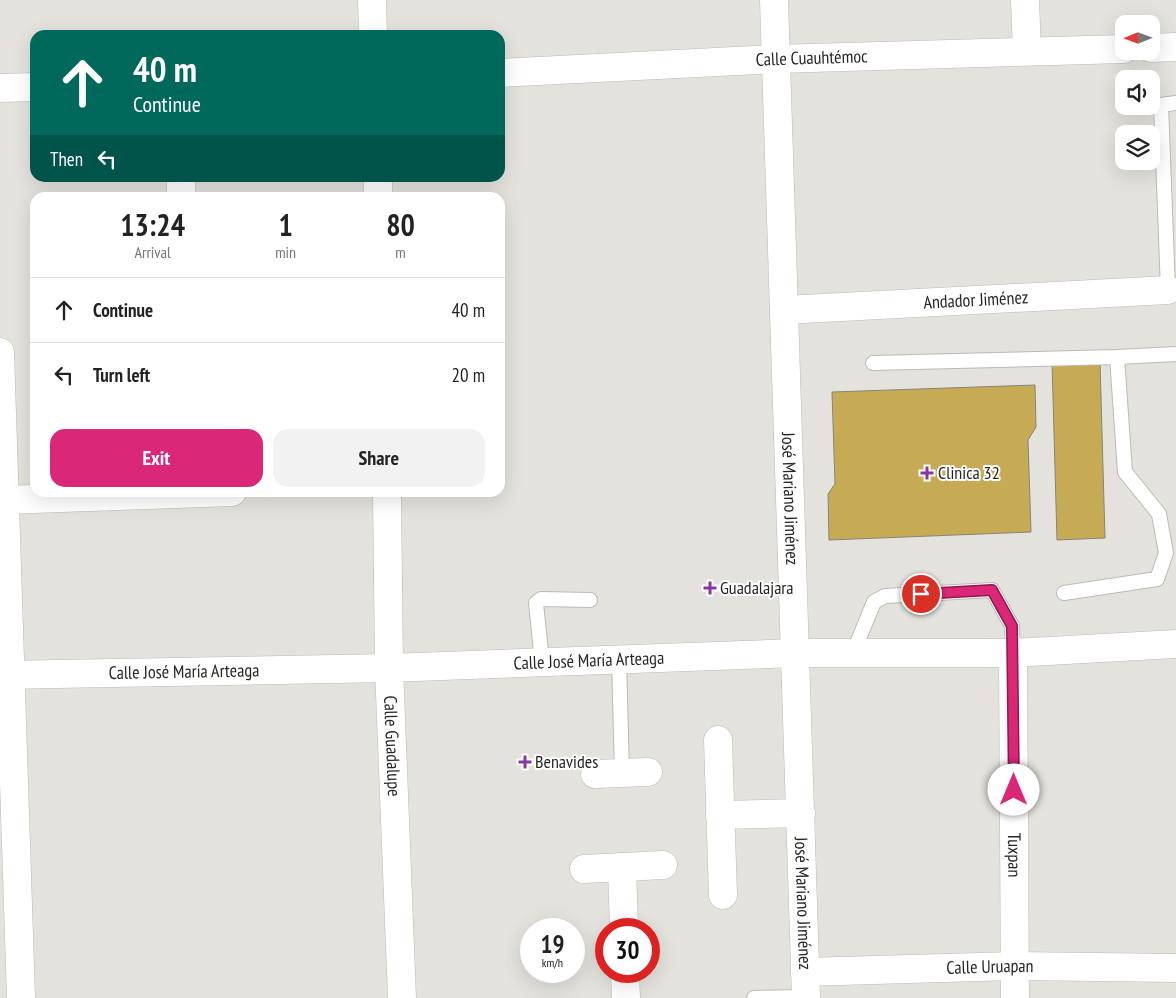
<!DOCTYPE html>
<html lang="en">
<head>
<meta charset="utf-8">
<style>
  body { margin:0; font-family:"PT Sans Narrow",sans-serif; background:#f2f2f2; color:#222; height:100vh; display:flex; flex-direction:column; font-size:19px; white-space:nowrap }
  * { box-sizing:border-box; margin:0 }
  p { font-size:16px; color:#767676 }
  .icon { flex:none; width:28px; height:28px; fill:none; stroke:currentColor; stroke-width:2; stroke-linecap:round; stroke-linejoin:round }
  .map { position:relative; flex:1; overflow:hidden }
  .side { position:absolute; left:30px; top:192px; width:475px; height:305px; display:flex; flex-direction:column; background:#fff; border-radius:15px; box-shadow:0 5px 20px #0002 }
  .side>* { flex:none }
  .hud { position:absolute; left:30px; top:30px; width:475px; height:152px; border-radius:15px; box-shadow:0 5px 20px #0002; background:#00695c; color:#fff; overflow:hidden }
  .needle { width:32px; rotate:269deg }
  .buttons { position:absolute; left:1115px; top:15px; display:grid; gap:10px }
  .buttons a { display:grid; place-items:center; width:45px; height:45px; border-radius:10px; background:#fff; box-shadow:0 5px 20px #0002; font-size:25px }
  .speed { position:absolute; left:520px; top:918px; display:flex; gap:10px; font-size:25px; font-weight:700; text-align:center }
  .speed>* { display:grid; place-content:center; width:65px; height:65px; border-radius:50%; background:#fff; box-shadow:0 5px 20px #0002; line-height:1 }
  .speed small { font-size:12px; font-weight:400 }
  .speed .limit { border:8px solid #d22; background:#fff; color:#111 }
  .pin { position:absolute; display:grid; place-items:center; width:42px; height:42px; color:#fff; margin:-21px; border:2px solid #fff; border-radius:50%; box-shadow:0 1px 5px #0007 }
  .me { position:absolute; width:55px; margin:-28px; rotate:0deg; stroke-linejoin:round; filter:drop-shadow(0 0 4px #0008) }
  .turn { display:flex; align-items:center; gap:18px; height:105px; padding:0 20px; font-size:22px }
  .turn .icon { width:65px; height:65px; stroke-width:2.5 }
  .turn b { display:block; font-size:35px; line-height:42px }
  .then { display:flex; align-items:center; height:48px; padding:0 20px; background:#0003; gap:10px; font-size:19px }
  .eta { display:flex; justify-content:space-evenly; align-items:center; height:85px; text-align:center }
  .eta b { font-size:30px; font-weight:700; line-height:35px }
  .cta { display:flex; gap:10px; margin-top:auto; padding:10px 20px }
  .cta a { flex:1; height:58px; border-radius:15px; background:#db2777; color:#fff; font-size:20px; font-weight:700; line-height:58px; text-align:center }
  .cta a+a { background:#f2f2f2; color:#222 }
  ul { padding:0; list-style:none }
  li { display:flex; align-items:center; gap:15px; height:65px; padding:0 20px; border-top:1px solid #e0e0e0 }
  li div { flex:1 }
  li b { display:block; font-size:19px }
  li em { font-style:normal }
  .map>svg:first-child { display:block }
</style>
</head>
<body>
<div class="map">
<svg width="1176" height="998" viewBox="0 0 1176 998">
  <rect width="100%" height="100%" fill="#e4e2dc"/>
  <!-- building -->
  <path fill="#c7ab54" stroke="#85837e" d="M1052 362H1100L1105 538 1057 540Z
    M1035 385 1036 427 1028 440 1031 532 829 540 828 494 835 484 832 392Z"/>
  <g fill="none" stroke-linecap="round" stroke-linejoin="round">
    <defs>
      <path id="lane" d="M1173 290H1168L1161 105 1176 103
        M873 363 1117 357
        M1064 593 1157 579 1166 553 1159 514 1125 472 1117 357 1176 354
        M853 653 874 602 885 596 992 590 1012 626 1013 653
        M619 660 622 773
        M542 662 536 603 541 599 590 600
        M754 998 806 997"/>
      <g id="street">
        <path id="s1" d="M774 0 806 998"/>
        <path d="M1025 0 1027 51"/>
        <path d="M181 178V198"/>
        <path id="s2" d="M784 310 1168 290"/>
        <path d="M5 500 232 492"/>
        <path id="s3" d="M1013 653 1015 998"/>
        <path d="M718 740 723 895"/>
        <path d="M595 774 648 772"/>
        <path d="M720 815 801 813"/>
        <path d="M622 867 624 929"/>
        <path d="M584 869 663 865"/>
        <path d="M625 971 626 998"/>
        <path id="s4" d="M805 972 1014 966 1176 968"/>
      </g>
      <g id="secondary">
        <path d="M372 0 373 35"/>
        <path d="M1151 48 1176 47"/>
        <path id="s5" d="M500 73 776 59 1124 49"/>
        <path d="M0 88 35 87"/>
        <path d="M378 178V198"/>
        <path d="M0 352 21 998"/>
        <path id="s6" d="M387 492 389 668 402 998"/>
        <path id="s7" d="M0 675 389 668 796 653H1013L1176 644"/>
      </g>
    </defs>
    <!-- lane casing -->
    <use href="#lane" stroke="#bcbab4" stroke-width="16"/>
    <!-- street casing -->
    <use href="#street" stroke="#bcbab4" stroke-width="29"/>
    <!-- secondary casing -->
    <use href="#secondary" stroke="#bcbab4" stroke-width="29"/>
    <!-- lane -->
    <use href="#lane" stroke="#fff" stroke-width="14"/>
    <!-- street -->
    <use href="#street" stroke="#fff" stroke-width="28"/>
    <!-- secondary -->
    <use href="#secondary" stroke="#fff" stroke-width="28"/>
  </g>
  <g fill="none" stroke-linecap="round" stroke-linejoin="round">
    <defs>
      <path id="route" d="M921 594 992 590 1012 626 1014 790"/>
    </defs>
    <!-- route casing -->
    <use href="#route" stroke="#8e194d" stroke-width="12"/>
    <!-- route -->
    <use href="#route" stroke="#db2777" stroke-width="9"/>
  </g>
  <!-- markers -->
  <g fill="#8936a4" stroke="#fff" stroke-width="2">
    <path d="M924.5 465.5h5v5h5v5h-5v5h-5v-5h-5v-5h5z"/>
    <path d="M707.5 580.5h5v5h5v5h-5v5h-5v-5h-5v-5h5z"/>
    <path d="M522.5 754.5h5v5h5v5h-5v5h-5v-5h-5v-5h5z"/>
  </g>
  <g text-anchor="middle" stroke-width="4" stroke-linejoin="round" paint-order="stroke">
    <!-- street labels -->
    <g font-size="18" fill="#272624" stroke="#fff">
      <text dy="6" stroke="none"><textPath href="#s5" startOffset="312">Calle Cuauhtémoc</textPath></text>
      <text dy="6" stroke="none"><textPath href="#s2" startOffset="192">Andador Jiménez</textPath></text>
      <text dy="6" stroke="none"><textPath href="#s1" startOffset="499">José Mariano Jiménez</textPath></text>
      <text dy="6" stroke="none"><textPath href="#s7" startOffset="589">Calle José María Arteaga</textPath></text>
      <text dy="6" stroke="none"><textPath href="#s7" startOffset="184">Calle José María Arteaga</textPath></text>
      <text dy="6" stroke="none"><textPath href="#s6" startOffset="254">Calle Guadalupe</textPath></text>
      <text dy="6" stroke="none"><textPath href="#s3" startOffset="202">Tuxpan</textPath></text>
      <text dy="6" stroke="none"><textPath href="#s1" startOffset="904">José Mariano Jiménez</textPath></text>
      <text dy="6" stroke="none"><textPath href="#s4" startOffset="185">Calle Uruapan</textPath></text>
    </g>
    <!-- poi labels -->
    <g font-size="18" fill="#272624" stroke="#fff" text-anchor="start">
      <text x="938" y="479">Clinica 32</text>
      <text x="720" y="594">Guadalajara</text>
      <text x="535" y="768">Benavides</text>
    </g>
  </g>
</svg>
<div class="buttons">
<a><svg class="needle" viewBox="-14 -14 28 28"><path d="M0-13l5 13h-10z" fill="#e53935"/><path d="M0 13l5-13h-10z" fill="#767676"/></svg></a>
<a><svg class="icon" aria-label="sound" viewBox="0 0 24 24"><path d="M4 9h4l5-4v14l-5-4H4zM17 9q2 3 0 6"/></svg></a>
<a><svg class="icon" aria-label="layers" viewBox="0 0 24 24"><path d="M12 4l9 5-9 5-9-5zM3 14l9 5 9-5"/></svg></a>
</div>
<div class="speed"><div>19<small>km/h</small></div><div class="limit">30</div></div>
<div class="pin" style="left:921px;top:594px;background:#d93025"><svg class="icon" aria-label="arrive" viewBox="0 0 24 24"><path d="M6 21V4h12l-3 4 3 4H6"/></svg></div>
<svg class="me" style="left:1014px;top:790px" viewBox="-20 -20 40 40"><circle r="19" fill="#fff"/><path d="M0-13L10 11 0 6-10 11z" fill="#db2777"/></svg>
<div class="hud">
<div class="turn"><svg class="icon" aria-label="ahead" viewBox="0 0 24 24"><path d="M12 20V5M6 11l6-6 6 6"/></svg><div><b>40 m</b>Continue</div></div>
<div class="then">Then<svg class="icon" aria-label="left" viewBox="0 0 24 24"><path d="M17 20v-9H6M10 6l-5 5 5 5"/></svg></div>
</div>
<section class="side">
<div class="eta">
<div><b>13:24</b><p>Arrival</p></div>
<div><b>1</b><p>min</p></div>
<div><b>80</b><p>m</p></div>
</div>
<ul>
<li><svg class="icon" aria-label="ahead" viewBox="0 0 24 24"><path d="M12 20V5M6 11l6-6 6 6"/></svg><div><b>Continue</b></div><em>40 m</em></li>
<li><svg class="icon" aria-label="left" viewBox="0 0 24 24"><path d="M17 20v-9H6M10 6l-5 5 5 5"/></svg><div><b>Turn left</b></div><em>20 m</em></li>
</ul>
<div class="cta"><a>Exit</a><a>Share</a></div>
</section>
</div>
</body>
</html>
